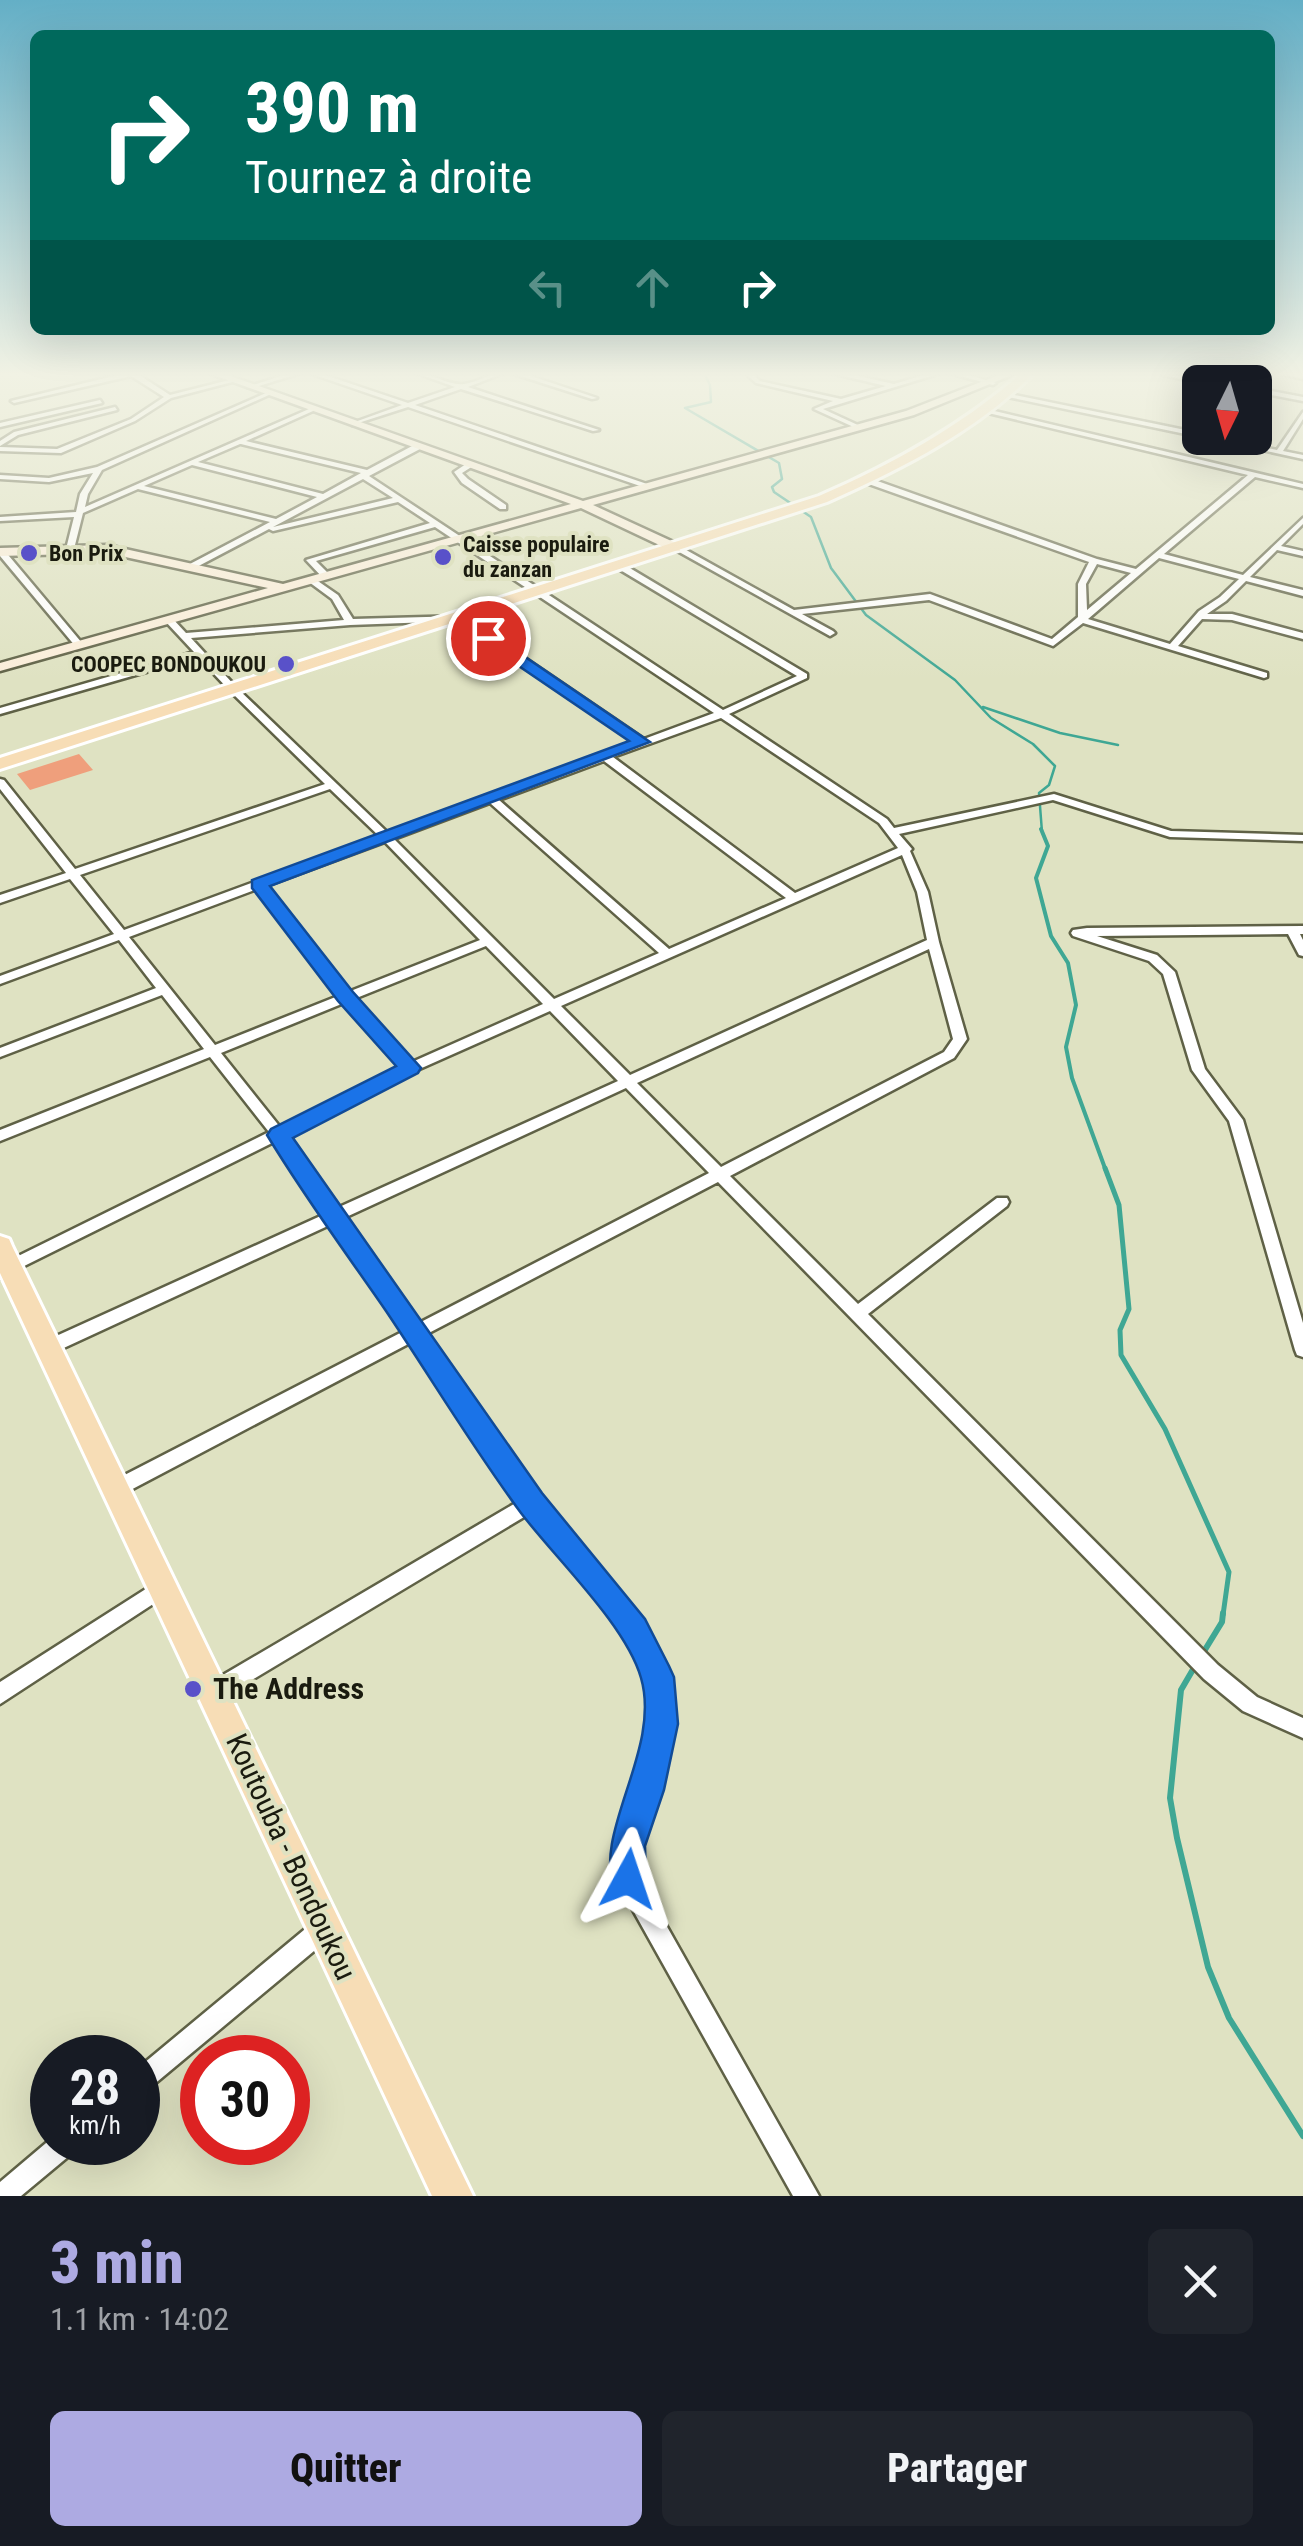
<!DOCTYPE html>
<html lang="fr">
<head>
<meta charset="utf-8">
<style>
  body { margin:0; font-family:"Roboto Condensed",sans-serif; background:#20242c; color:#f1f3f6; height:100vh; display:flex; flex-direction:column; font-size:38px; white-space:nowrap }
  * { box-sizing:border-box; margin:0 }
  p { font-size:32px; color:#9ea1a6 }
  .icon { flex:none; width:55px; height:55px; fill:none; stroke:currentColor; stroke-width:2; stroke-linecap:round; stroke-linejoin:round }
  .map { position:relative; height:2196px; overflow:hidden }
  .drawer { display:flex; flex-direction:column; background:#171b24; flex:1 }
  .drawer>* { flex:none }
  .top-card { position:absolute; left:30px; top:30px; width:1245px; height:305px; border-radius:15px; box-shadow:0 10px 40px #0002; background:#00695c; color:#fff; overflow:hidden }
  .needle { width:65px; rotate:185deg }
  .controls { position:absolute; left:1182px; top:365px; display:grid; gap:20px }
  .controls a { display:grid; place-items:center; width:90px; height:90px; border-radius:15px; background:#171b24; box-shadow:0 10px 40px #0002; font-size:50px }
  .speed { position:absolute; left:30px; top:2035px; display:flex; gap:20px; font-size:50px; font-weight:700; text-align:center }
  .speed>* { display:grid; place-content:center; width:130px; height:130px; border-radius:50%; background:#171b24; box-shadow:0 10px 40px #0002; line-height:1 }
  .speed small { font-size:25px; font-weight:400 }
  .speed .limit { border:15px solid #d22; background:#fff; color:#111 }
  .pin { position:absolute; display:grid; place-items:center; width:85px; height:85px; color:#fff; margin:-42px; border:5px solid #fff; border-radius:50%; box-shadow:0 2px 10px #0007 }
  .me { position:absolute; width:110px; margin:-55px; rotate:5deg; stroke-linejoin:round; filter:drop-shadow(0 0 8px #0008) }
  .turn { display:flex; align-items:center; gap:35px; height:210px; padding:0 50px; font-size:45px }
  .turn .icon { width:130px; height:130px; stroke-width:2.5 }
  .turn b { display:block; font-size:70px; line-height:85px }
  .lanes { display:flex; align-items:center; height:95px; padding:0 50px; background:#0003; justify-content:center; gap:50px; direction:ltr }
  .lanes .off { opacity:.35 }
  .round { display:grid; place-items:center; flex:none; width:105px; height:105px; border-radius:15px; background:#20242c }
  .overview { display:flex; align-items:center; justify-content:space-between; height:170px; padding:0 50px }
  h1 { font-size:60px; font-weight:800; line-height:75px; color:#adaae2 }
  .button { display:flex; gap:20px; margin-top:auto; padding:20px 50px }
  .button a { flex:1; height:115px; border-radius:15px; background:#adaae2; color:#111; font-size:40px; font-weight:800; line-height:115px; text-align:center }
  .button a+a { background:#20242c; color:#f1f3f6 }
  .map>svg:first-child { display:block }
</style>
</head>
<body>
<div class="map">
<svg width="1303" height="2196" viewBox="0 0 1303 2196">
  <rect width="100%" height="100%" fill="#dfe2c2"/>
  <!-- green -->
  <path fill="#ef9f7c" d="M79 754 93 770 30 790 17 774Z"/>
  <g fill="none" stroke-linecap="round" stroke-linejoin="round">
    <!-- stream-far3 -->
    <path stroke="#3fa794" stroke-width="2.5" d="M704 373 710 385 711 402 685 408 779 463 782 479 772 487 774 492 811 517 831 568 866 615 955 680 991 718 1033 744 1055 766 1049 785 1039 793 1042 832
      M983 707 1060 733 1118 745"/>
    <!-- stream-far2 -->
    <path stroke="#3fa794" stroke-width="4" d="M1041 829 1048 846 1036 878 1051 936 1068 963 1076 1005 1066 1047 1072 1078 1106 1171"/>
    <!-- stream-far1 -->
    <path stroke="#3fa794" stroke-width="5" d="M1105 1168 1119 1205 1129 1309 1120 1330 1121 1355 1165 1429 1229 1572 1223 1615"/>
    <!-- stream -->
    <path stroke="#3fa794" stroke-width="6" d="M1203 1653 1222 1622 1223 1613
      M1195 1666 1181 1690 1170 1798 1177 1838 1208 1967 1229 2018 1303 2136"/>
    <defs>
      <path id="street" d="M126 373H136L170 395 233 379 236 381 171 398 135 421 61 453 0 451V447L57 449 131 419 164 397 131 376 14 403 11 401Z
        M290 373H301L252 388 247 387Z
        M309 373H319L408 403 455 387 416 373C432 373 449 386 464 384 478 382 489 373 504 373L468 387 599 430 593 431 461 389 415 405 650 485 643 487 408 407 352 425V423L402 405Z
        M511 373H522L597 398 592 399Z
        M745 373H752L760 381 841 399 886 386 831 373H845L894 384 930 373H941L823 409 860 426 858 429 814 409 833 401 756 383Z
        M949 373H961L996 383 993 385Z
        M1168 373 1208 380 1211 382 1200 383 1163 375Z
        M1282 373 1303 375V379L1283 374Z
        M1255 388 1303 397V401L1255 392Z
        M266 393 271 394 102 470 88 494 85 507 309 409H313V411L246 441 367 470 414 445H420V449L369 476 723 710 797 676 617 568V564H623L807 674V678L729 714 887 819 894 828 1054 794 1171 831 1303 835V841L1170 837 1053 800 899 834 912 849 910 851 928 892 939 942 967 1039 954 1058 730 1176 858 1304 997 1198H1007L1009 1202 1007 1206 868 1314 1218 1665 1257 1697 1303 1718V1738L1243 1711 1204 1679 718 1182 425 1335 537 1497 641 1623 665 1670 668 1677 671 1724 657 1790 638 1846 639 1877 819 2196H793L620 1887 617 1879 616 1846 637 1790 651 1724 648 1678 627 1637 529 1514 220 1699 213 1702 206 1699 203 1692 206 1685 519 1501 412 1342 123 1494 117 1496 111 1494 108 1488 111 1482 404 1331 332 1224 55 1352 49 1354 43 1352 41 1347 43 1342 325 1214 276 1141 0 1278V1265L269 1132 210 1057 0 1141V1130L204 1049 162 995 0 1057V1048L156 988 119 940 0 984V976L114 934 70 879 0 903V895L66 873 0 789V779L4 780 75 869 325 784 231 692 198 657 0 714V708L194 652 166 622V618H172L186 633 344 620 332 599 309 582 308 580 312 577 338 595 353 619 463 616 644 739 714 713 435 527 316 561 329 574V578H323L306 560 430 523 398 502 273 531 269 529 191 570 187 567 188 565 270 522 138 489 83 513 74 549 70 551 66 549 74 517 0 521V517L76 512 80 494 93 473 49 482 0 479V475L49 478 97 467ZM240 444H241L361 473 323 494 198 462ZM192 465 317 497 276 519 144 486ZM363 479 393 498 273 527ZM458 621 635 742 388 833 237 688 191 638 350 625ZM721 718 879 823 898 848 795 893 613 757ZM604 761 786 898 669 949 499 800ZM330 789 379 836 124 930 80 875ZM490 803 659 953 554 999 394 839ZM385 842 480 940 348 992 266 886ZM902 855 917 892 927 940 630 1075 561 1006ZM257 889 338 996 215 1045 129 937ZM486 946 543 1004 412 1062 354 999ZM929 949 953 1039 944 1052 721 1167 637 1083ZM344 1003 401 1067 280 1127 221 1053ZM550 1011 618 1081 337 1208 287 1135 415 1071ZM626 1088 709 1173 417 1324 344 1218Z
        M1005 393 1200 433V437L1003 396Z
        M100 400 102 403 0 427V423Z
        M115 407 117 410 18 435 0 446V441L14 432Z
        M986 409 1303 484V488L1255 477 1164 554 1243 575 1303 518V524L1281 546 1303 551V556L1277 550 1250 577 1303 590V596L1246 581 1226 601 1207 614H1232L1303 633V639L1232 620 1202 619 1178 646 1267 673V677L1264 678 1083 623 1053 646 929 600 802 614 833 631 835 633 830 636 672 548 679 546 794 610 930 594 1052 639 1078 617V584L1089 562 863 482V478H869L1097 559 1136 569 1248 475 984 412ZM1159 558 1239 579 1220 597 1199 611 1170 644 1088 619ZM1097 564 1131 573 1087 610 1086 584Z
        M1303 412V419L1283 451 1303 455V459L1206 438H1218L1277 450Z
        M466 464 473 466 462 473 468 479 506 505V509H500L462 483 454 472Z
        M0 550H4L82 643V647H76L0 556Z
        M1303 926V934H1300L1303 940V956L1299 955 1288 934 1097 936 1157 955 1175 972 1205 1069 1243 1120 1303 1323V1357L1297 1355 1295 1350 1229 1121 1192 1070 1163 974 1149 961 1073 936 1071 933 1073 930 1087 928Z
        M163 1578 170 1581 172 1587 170 1593 0 1704V1682Z
        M324 1917 332 1920 335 1928 332 1936 146 2091 138 2095V2068L316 1920Z
        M52 2138V2142H78L75 2151 21 2196H0V2182Z"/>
      <path id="secondary" d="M208 373H222L583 501 906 411 1004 373H1017L914 415 593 505 680 545V551H672L581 508 0 671V663L268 588 107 553 0 556V548L107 545 283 584 571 504Z"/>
      <path id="primary" d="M1022 373H1034C977 431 901 469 827 502L0 769V758L819 496C893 464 961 426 1022 373Z
        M0 1236 9 1239 12 1246 473 2196H432L0 1273Z"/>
    </defs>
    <!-- street casing -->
    <use href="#street" stroke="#5f6146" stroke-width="5"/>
    <!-- secondary casing -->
    <use href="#secondary" stroke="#5f6146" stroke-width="5"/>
    <!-- primary casing -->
    <use href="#primary" stroke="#fff" stroke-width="6"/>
    <!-- street -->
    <use href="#street" fill="#fff" fill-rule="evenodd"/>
    <!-- secondary -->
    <use href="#secondary" fill="#fbeeda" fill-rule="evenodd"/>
    <!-- primary -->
    <use href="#primary" fill="#f7ddb6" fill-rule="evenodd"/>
  </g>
  <!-- sky -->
  <linearGradient id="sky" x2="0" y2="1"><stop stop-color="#64afc6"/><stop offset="0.55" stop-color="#f1f2e4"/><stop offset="1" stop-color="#f1f2e4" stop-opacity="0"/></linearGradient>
  <rect width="1303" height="681" fill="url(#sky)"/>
  <!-- route -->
  <path fill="#1a73e8" stroke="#114b97" stroke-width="2.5" d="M482 635H493L650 742 270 886 353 992 421 1068 418 1073 293 1138 542 1493 645 1619 669 1666 674 1677 678 1724 664 1790 645 1846 646 1879 640 1892 628 1897 615 1892C591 1833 662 1750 641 1678 626 1625 555 1558 521 1513 473 1448 431 1378 386 1311 346 1253 303 1195 267 1135L271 1129 396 1066 338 1001 252 888V880L629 741 482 641Z"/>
  <!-- markers -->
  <g fill="#5951c9" stroke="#dfe2c2" stroke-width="4">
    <circle cx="29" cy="553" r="10"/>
    <circle cx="443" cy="557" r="10"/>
    <circle cx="286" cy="664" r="10"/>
    <circle cx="193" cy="1689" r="10"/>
  </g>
  <g text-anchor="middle" stroke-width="8" stroke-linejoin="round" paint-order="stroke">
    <!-- far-poi labels -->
    <g font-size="22" font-weight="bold" fill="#1a1b0f" stroke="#dfe2c2" text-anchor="start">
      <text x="463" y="552">Caisse populaire<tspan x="463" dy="25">du zanzan</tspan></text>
      <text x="49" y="561">Bon Prix</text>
      <text x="266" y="672" text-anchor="end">COOPEC BONDOUKOU</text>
    </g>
    <!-- near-poi labels -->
    <g font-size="30" font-weight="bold" fill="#1a1b0f" stroke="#dfe2c2" text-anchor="start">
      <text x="213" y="1699">The Address</text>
    </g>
    <!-- near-street labels -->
    <g font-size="30" fill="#1a1b0f" stroke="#dfe2c2">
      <text transform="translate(291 1857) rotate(65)" y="10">Koutouba - Bondoukou</text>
    </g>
  </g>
</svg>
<div class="controls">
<a><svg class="needle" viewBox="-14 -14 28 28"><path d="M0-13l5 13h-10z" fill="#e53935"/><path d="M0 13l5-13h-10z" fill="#9ea1a6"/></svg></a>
</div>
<div class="speed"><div>28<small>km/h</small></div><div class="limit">30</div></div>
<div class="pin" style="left:488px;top:638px;background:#d93025"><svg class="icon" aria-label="arrive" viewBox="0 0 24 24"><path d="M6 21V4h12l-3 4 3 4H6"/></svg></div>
<svg class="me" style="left:628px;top:1879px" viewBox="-20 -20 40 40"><path d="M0-17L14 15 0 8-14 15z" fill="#1a73e8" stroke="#fff" stroke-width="4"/></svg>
<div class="top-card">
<div class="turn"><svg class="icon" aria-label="right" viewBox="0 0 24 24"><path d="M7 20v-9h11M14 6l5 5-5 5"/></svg><div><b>390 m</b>Tournez à droite</div></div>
<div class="lanes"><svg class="icon off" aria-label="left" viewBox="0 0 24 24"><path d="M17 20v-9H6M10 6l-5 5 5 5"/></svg><svg class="icon off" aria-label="ahead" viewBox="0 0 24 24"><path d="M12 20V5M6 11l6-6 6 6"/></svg><svg class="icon" aria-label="right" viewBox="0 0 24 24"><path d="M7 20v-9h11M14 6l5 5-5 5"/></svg></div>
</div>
</div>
<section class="drawer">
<div class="overview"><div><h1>3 min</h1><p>1.1 km · 14:02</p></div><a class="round"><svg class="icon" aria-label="close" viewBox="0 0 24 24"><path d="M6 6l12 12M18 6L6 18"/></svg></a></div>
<div class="button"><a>Quitter</a><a>Partager</a></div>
</section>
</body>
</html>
